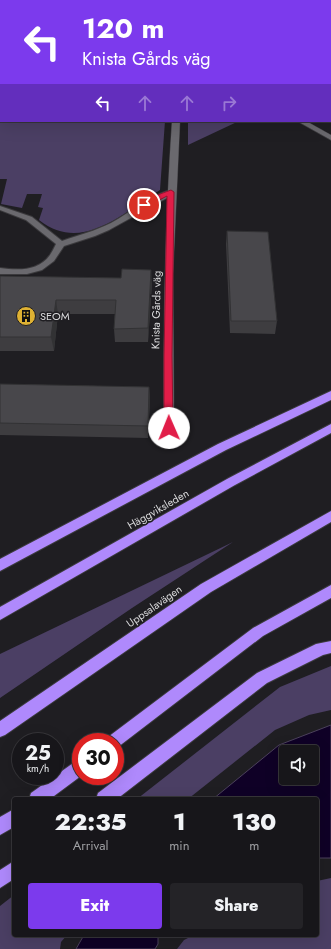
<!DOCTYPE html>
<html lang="en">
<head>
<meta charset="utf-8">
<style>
  body { margin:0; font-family:Jost,sans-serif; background:#242327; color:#f1f3f6; height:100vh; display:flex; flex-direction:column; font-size:15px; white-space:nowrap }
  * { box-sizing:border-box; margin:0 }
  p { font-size:13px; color:#9e9fa2 }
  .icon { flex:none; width:22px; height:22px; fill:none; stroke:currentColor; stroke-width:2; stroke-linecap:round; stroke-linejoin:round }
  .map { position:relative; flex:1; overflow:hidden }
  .panel { position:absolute; left:12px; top:797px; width:307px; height:140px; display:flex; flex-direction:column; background:#17161a; border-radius:4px; box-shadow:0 4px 16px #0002,0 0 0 1px #363539 }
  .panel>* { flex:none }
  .banner { position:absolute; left:0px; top:0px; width:331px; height:122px; box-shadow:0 4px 16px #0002,0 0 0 1px #363539; background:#7c3aed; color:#fff; overflow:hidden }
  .controls { position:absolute; left:279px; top:745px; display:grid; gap:8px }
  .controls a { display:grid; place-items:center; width:40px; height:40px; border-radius:4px; background:#17161a; box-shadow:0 4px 16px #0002,0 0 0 1px #363539; font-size:20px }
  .speed { position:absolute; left:12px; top:733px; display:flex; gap:8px; font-size:20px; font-weight:700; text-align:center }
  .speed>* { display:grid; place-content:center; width:52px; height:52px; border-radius:50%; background:#17161a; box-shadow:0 4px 16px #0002,0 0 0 1px #363539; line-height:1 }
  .speed small { font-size:10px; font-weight:400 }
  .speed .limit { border:6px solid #d22; background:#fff; color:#111 }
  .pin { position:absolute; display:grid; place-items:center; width:34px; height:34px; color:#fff; margin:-17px; border:2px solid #fff; border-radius:50%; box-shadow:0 1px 4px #0007 }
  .me { position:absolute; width:44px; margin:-22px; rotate:359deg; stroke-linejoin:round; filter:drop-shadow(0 0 3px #0008) }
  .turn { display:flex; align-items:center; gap:14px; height:84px; padding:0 16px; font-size:18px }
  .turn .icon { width:52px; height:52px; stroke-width:2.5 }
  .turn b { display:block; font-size:28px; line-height:34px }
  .lanes { display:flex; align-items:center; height:38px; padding:0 16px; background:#0003; justify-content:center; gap:20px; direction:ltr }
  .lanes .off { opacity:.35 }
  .eta { display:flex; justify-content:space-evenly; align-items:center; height:68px; text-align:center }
  .eta b { font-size:24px; font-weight:800; line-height:28px }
  .button { display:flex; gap:8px; margin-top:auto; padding:8px 16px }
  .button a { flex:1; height:46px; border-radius:4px; background:#7c3aed; color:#fff; font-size:16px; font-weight:800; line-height:46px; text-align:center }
  .button a+a { background:#242327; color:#f1f3f6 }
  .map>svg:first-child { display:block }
</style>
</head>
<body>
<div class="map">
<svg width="331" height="949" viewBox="0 0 331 949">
  <rect width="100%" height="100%" fill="#1f1e22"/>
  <!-- green -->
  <path fill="#4b3f64" d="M0 0 5 1H1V121H165L160 190C123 213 82 254 39 220L43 208 38 207 42 194H27L22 208 1 204 7 179H0Z
    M188 121H239L188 145Z
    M233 542 132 608 0 698V654Z
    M331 666V710L309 715 275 730 188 799H137L280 687Z
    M331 878V949H177L184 940 194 935H317V881Z
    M14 895V935H67L61 942 60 949H0V906Z"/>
  <!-- water -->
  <path fill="#0f0026" stroke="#4c415c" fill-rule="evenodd" d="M331 725V858H317V799H213L279 745ZM286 752H312V778H286Z
    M84 935H158V944L155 949H76Z"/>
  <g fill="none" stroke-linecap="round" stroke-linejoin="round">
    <defs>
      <path id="service" d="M93 0H99V1H93Z
        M330 65H331L330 70Z
        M171 190 175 192 174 194 109 230 95 236 64 246 54 261 42 270 27 274H0V268C17 270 38 272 50 255 52 252 54 248 56 244L26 220 0 210V206L32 217 62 241C79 235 95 231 111 223 131 212 149 196 171 190Z"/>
      <path id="minor" d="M22 0H31L32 1H23Z
        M172 121H180L173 274 174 428 173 431H165L164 428C163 325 165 223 172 121Z
        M297 121H306L331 135V140Z"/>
      <path id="motorway" d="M331 391V400L226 450 0 571V559L218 444Z
        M331 424V433L235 485 0 620V607L227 479Z
        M331 511V522L211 592 5 735 0 737V721L201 584Z
        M331 585V598L263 636 118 747 115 749V742H105L108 737 253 628Z
        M331 641V653L323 655 267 683 117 799H96L98 793 257 673 316 644Z
        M81 758V776L50 799H29L31 793 76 761Z
        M14 809V827L0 835V817Z
        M14 861V879L0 888V870Z"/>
    </defs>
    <!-- service casing -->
    <use href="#service" stroke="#3b3a3d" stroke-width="2"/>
    <!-- minor casing -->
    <use href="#minor" stroke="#3b3a3d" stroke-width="1"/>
    <!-- motorway casing -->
    <use href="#motorway" stroke="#3b3a3d" stroke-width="2"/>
    <!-- service -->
    <use href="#service" fill="#6a696e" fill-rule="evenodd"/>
    <!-- minor -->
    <use href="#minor" fill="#6a696e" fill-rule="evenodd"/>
    <!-- motorway -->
    <use href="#motorway" fill="#af89fc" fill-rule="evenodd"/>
  </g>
  <!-- wall -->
  <path fill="#3e3d40" d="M331 0V29L330 28V1Z
    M227 231 277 321 275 334 230 333 226 244Z
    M0 276 152 283 148 342H115L114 329 115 314H58L54 351H0Z
    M0 384 149 387 150 399 148 438 0 435Z"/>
  <!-- shaded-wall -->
  <path fill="#323234" d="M151 270 152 283 148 342V328Z
    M56 300 58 314 54 351 51 337Z
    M149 387 150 399 148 438V426Z"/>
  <!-- building -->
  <path fill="#48474b" stroke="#323234" d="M211 0H331V17L330 16V1H209Z
    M227 231 268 232 277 321H231Z
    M122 269 151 270 148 328 114 329 116 300H56L51 337H0V276L121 278Z
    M0 384 149 387 148 426 0 423Z"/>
  <!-- route -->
  <path fill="#e11d48" stroke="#92132f" d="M171 190 174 192 172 356 173 428 169 432 164 428V356L167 196 146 207 140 205 152 197Z"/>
  <!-- icons -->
  <defs>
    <symbol id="building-disc" viewBox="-11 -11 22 22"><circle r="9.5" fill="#deb133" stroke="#1f1e22"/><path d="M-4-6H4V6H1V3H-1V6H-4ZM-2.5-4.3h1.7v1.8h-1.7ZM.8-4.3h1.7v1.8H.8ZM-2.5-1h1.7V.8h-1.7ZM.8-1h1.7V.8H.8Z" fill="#111"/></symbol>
  </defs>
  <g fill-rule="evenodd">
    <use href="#building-disc" x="15" y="305" width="22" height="22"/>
  </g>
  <g text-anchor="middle" stroke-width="3" stroke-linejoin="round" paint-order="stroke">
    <!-- street labels -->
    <g font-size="11" fill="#d9d9db" stroke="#1f1e22">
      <text transform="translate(156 310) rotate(-89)" y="4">Knista Gårds väg</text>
      <text transform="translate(158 509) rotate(-30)" y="4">Häggviksleden</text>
      <text transform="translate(154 606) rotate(-35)" y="4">Uppsalavägen</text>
    </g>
    <!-- poi labels -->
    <g font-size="11" fill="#d9d9db" stroke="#1f1e22" text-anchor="start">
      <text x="40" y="320">SEOM</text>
    </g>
  </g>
</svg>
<div class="controls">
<a><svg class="icon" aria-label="sound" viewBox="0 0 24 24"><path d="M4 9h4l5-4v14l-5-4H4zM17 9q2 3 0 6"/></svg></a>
</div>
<div class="speed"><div>25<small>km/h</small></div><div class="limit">30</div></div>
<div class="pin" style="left:144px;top:205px;background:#d93025"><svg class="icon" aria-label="arrive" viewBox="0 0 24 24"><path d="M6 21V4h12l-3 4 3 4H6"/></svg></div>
<svg class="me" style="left:169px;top:428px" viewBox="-20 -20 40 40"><circle r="19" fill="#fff"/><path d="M0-13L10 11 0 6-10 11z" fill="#e11d48"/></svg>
<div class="banner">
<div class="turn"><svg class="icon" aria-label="left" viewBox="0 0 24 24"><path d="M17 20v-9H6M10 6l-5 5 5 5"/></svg><div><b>120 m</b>Knista Gårds väg</div></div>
<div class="lanes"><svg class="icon" aria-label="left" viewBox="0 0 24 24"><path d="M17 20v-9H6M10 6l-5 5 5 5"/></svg><svg class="icon off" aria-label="ahead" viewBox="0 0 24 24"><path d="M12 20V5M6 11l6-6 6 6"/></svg><svg class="icon off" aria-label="ahead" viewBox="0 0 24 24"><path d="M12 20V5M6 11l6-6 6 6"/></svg><svg class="icon off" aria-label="right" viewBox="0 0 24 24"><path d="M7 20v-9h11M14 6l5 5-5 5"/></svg></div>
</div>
<section class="panel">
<div class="eta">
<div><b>22:35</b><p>Arrival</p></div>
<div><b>1</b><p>min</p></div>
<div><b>130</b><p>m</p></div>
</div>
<div class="button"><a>Exit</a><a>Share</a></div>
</section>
</div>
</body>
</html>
